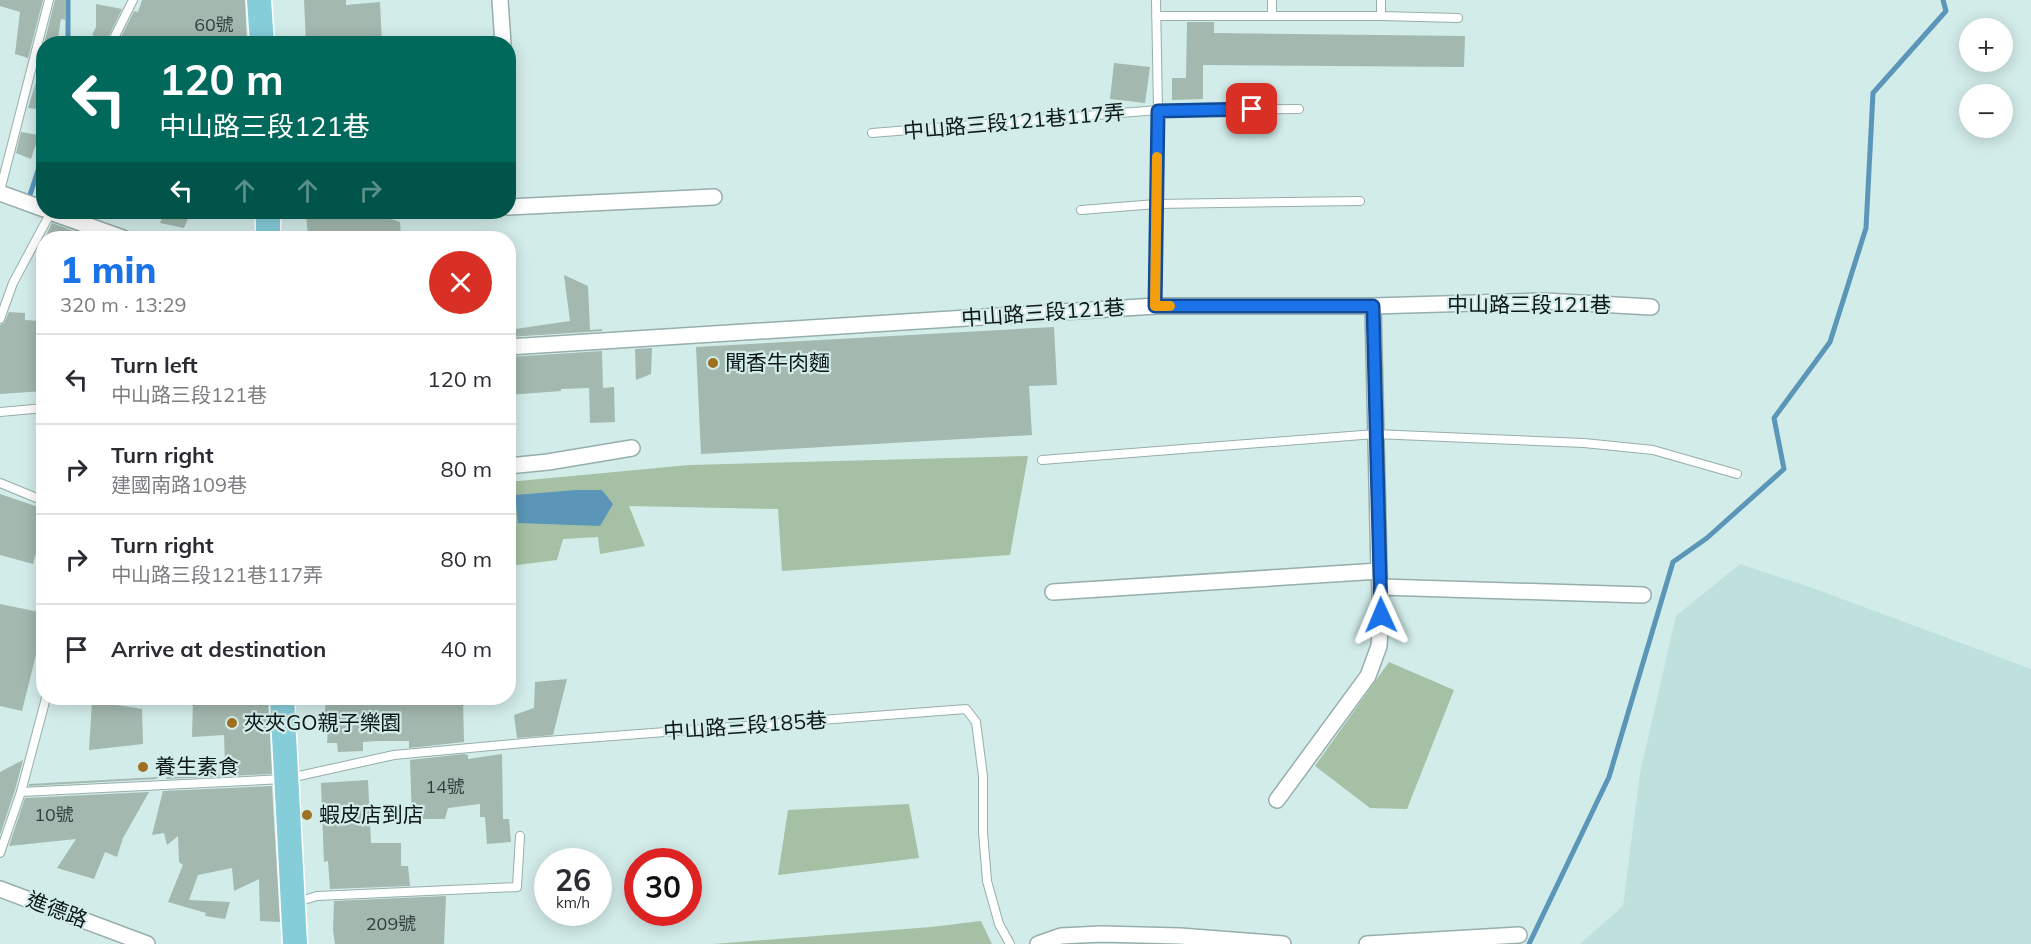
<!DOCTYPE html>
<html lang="en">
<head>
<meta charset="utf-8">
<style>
  body { margin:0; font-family:Mulish,"Noto Sans TC",sans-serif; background:#f7f7f7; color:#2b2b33; height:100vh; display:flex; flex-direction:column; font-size:22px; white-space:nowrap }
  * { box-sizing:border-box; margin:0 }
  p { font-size:20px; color:#7c7c81 }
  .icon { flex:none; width:33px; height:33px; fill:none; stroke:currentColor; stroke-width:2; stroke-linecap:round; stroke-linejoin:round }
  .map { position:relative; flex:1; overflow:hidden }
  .side { position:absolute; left:36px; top:231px; width:480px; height:474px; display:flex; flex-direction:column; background:#fff; border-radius:24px; box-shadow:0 3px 15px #0003 }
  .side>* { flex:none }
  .top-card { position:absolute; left:36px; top:36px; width:480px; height:183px; border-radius:24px; box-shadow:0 3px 15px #0003; background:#00695c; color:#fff; overflow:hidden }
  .controls { position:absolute; left:1959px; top:18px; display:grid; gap:12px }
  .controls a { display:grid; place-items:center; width:54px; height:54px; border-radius:50%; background:#fff; box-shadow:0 3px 15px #0003; font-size:30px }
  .speed { position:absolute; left:534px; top:848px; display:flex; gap:12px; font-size:30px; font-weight:700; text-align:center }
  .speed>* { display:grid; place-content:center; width:78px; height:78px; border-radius:50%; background:#fff; box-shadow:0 3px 15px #0003; line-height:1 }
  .speed small { font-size:15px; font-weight:400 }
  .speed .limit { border:9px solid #d22; background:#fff; color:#111 }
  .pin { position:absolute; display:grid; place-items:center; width:51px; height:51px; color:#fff; margin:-26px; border-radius:12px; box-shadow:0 3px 9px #0006 }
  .me { position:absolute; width:66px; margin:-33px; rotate:359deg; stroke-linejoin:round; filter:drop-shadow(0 0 4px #0008) }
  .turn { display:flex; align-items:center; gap:21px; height:126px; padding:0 24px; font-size:27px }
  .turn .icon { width:78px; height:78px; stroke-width:2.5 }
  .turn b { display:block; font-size:42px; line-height:51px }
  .lanes { display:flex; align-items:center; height:57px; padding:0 24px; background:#0003; justify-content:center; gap:30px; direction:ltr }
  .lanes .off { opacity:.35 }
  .round { display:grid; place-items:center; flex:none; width:63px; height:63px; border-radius:32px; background:#f7f7f7 }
  .overview { display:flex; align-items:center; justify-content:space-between; height:102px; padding:0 24px }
  h1 { font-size:36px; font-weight:800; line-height:45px; color:#1a73e8 }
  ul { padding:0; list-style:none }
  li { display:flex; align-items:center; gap:18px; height:90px; padding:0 24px; border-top:2px solid #e1e1e2 }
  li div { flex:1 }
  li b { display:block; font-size:22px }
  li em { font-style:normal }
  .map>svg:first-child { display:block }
</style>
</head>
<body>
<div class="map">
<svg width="2031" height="944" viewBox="0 0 2031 944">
  <rect width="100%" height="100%" fill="#d2ecea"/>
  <!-- built -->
  <path fill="#bee1de" d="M1740 564 1810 587 2031 669V944H1580L1623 906 1640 773 1676 616Z"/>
  <!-- green -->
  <path fill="#a5c0a4" d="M1028 456 1010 555 782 571 778 509 629 506 645 546 600 554 598 537 563 539 557 560 509 566 508 482 689 465Z
    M1389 662 1454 690 1407 809 1370 808 1315 766Z
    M909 804 919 858 778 875 788 810Z
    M981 921 992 944H713L931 927Z"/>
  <!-- water -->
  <path fill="#5b96b9" d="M576 490H602L613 504 600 526 518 523 515 495Z"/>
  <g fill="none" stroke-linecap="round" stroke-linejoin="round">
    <!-- stream -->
    <path stroke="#5b96b9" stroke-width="5" d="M68 44V0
      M28 201 44 152
      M1529 944 1609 777 1673 562 1707 538 1784 469 1774 418 1830 342 1866 228 1873 93 1946 11 1943 0"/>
  </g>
  <!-- building -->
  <path fill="#a3b8af" d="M0 0H43L28 58 15 54 20 12 0 6Z
    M55 0H66L65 20 61 19 57 44H44Z
    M142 0H245L247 44 118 43 134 11 138 12Z
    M304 0H346V5L380 2 382 44H306Z
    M96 4 122 9 107 40 92 35 96 27Z
    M1187 22H1214V33L1465 36 1464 67 1203 65V99L1172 100V78H1186Z
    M1114 63 1150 67 1145 103 1110 99Z
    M40 69H44V110L28 108Z
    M21 132 39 135 31 159 16 153Z
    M164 212H191L184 228 160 223Z
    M306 212H369L400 222 401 236 369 238H356L355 237 308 238Z
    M52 223 87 236 86 238H45Z
    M564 275 588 286 590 330 602 329V331L508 337V330L570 321Z
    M9 312 25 313V320L41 321 38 356 44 348V391L0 394V325L4 323Z
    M1054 327 1057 385 1029 386 1032 435 701 454 696 347Z
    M652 348 651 374 636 380 635 349Z
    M602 351 603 388 614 387 615 422 590 423 589 388 561 389V391L508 395V357Z
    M0 494 44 509V525L33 564 0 555Z
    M0 604 44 613V623L22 711 0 706Z
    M567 679 553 735 517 738 514 715 534 708 535 682Z
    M193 698H268L272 774 166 779 167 777 224 773 222 764 225 763 224 735 192 737Z
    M326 698H463L464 742 409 748V741H378L363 742V751L338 752 337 743H327L328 729 325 710Z
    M92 701 142 709 143 744 89 750Z
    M464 754 468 755V759L502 754 503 819H509L511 842 487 844 485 817H480V804L448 808 445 819H412L410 760Z
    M23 760 15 790 0 835V772Z
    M158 777 156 779 29 786V784Z
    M368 780 371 843H401V866H408L410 886 330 889 328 861 324 862 321 783Z
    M272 786 280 922 260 921 259 879 234 891 232 868 198 875 189 900 230 902 225 919 205 916 206 913 168 902 183 865 179 862 178 836 167 845 164 833 152 835 163 791Z
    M149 792 123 838 117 857 105 852 94 879 57 868 76 839 9 846 25 798Z
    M446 896 444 944H335L333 930 334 901Z"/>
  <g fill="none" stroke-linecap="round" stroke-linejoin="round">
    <defs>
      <path id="lane" d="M1272 15V0
        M1156 16H1381L1458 18
        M1381 16V0
        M111 44 133 0
        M872 133 1158 110 1299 109
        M0 191 49 0
        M1081 210 1156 204 1360 201
        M1156 306 1158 110 1156 0
        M0 319 13 283 51 212
        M0 412 44 408
        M1042 460 1375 434 1584 443 1653 450 1737 474
        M0 483 44 501
        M21 792 285 779 394 755 534 742 966 709 976 722 983 776V832L987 881 999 924 1010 944
        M0 853 21 792 46 698
        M297 902 317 896 517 887 520 836"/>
      <path id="street" d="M500 0 503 44
        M0 193 44 209
        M508 207 714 197
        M50 212 123 238
        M508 347 1156 306H1373L1545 301 1651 307
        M508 466 548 462 632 448
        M1381 587 1643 595
        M1053 592 1379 571
        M1277 800 1368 676 1379 646 1381 615 1379 571 1373 306
        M0 889 147 944
        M1038 944 1061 936 1101 934 1180 936 1283 944
        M1367 944 1519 935"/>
      <path id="primary" d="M259 0 262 44
        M268 212V238
        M282 698 295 944"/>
    </defs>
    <!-- lane casing -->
    <use href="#lane" stroke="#96aeac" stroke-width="10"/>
    <!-- street casing -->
    <use href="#street" stroke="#96aeac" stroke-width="18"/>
    <!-- primary casing -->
    <use href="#primary" stroke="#fff" stroke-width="27"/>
    <!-- lane -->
    <use href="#lane" stroke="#fff" stroke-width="8"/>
    <!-- street -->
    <use href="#street" stroke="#fff" stroke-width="15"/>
    <!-- primary -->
    <use href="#primary" stroke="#86cdda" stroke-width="24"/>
  </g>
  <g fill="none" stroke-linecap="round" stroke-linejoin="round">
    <defs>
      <path id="route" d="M1252 109 1158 111 1155 306H1373L1381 615"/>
    </defs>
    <!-- route casing -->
    <use href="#route" stroke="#114b97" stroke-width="15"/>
    <!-- route -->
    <use href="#route" stroke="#1a73e8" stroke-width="10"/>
    <!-- slow -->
    <path stroke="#f59e0b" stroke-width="10" d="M1157 157 1155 306H1170"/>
  </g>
  <!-- markers -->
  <g fill="#9e7021" stroke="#d2ecea" stroke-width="2">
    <circle cx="713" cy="363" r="6"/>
    <circle cx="232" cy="723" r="6"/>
    <circle cx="143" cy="767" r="6"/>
    <circle cx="307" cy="815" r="6"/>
  </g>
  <g text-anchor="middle" stroke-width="4.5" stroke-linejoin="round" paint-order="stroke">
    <!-- number labels -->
    <g font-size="18" fill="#323f3c">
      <text x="214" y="31">60號</text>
      <text x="445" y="793">14號</text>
      <text x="54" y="821">10號</text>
      <text x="391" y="930">209號</text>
    </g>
    <!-- street labels -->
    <g font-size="21" fill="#0d1716" stroke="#d2ecea">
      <text transform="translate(1014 122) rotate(-5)" y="7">中山路三段121巷117弄</text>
      <text x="1529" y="312">中山路三段121巷</text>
      <text transform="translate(1043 313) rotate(-4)" y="7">中山路三段121巷</text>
      <text transform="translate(745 726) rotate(-4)" y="7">中山路三段185巷</text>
      <text transform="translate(57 910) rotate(21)" y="7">進德路</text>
    </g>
    <!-- poi labels -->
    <g font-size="21" fill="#0d1716" stroke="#d2ecea" text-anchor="start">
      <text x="725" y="370">聞香牛肉麵</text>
      <text x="244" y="730">夾夾GO親子樂園</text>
      <text x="155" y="774">養生素食</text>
      <text x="319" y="822">蝦皮店到店</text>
    </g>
  </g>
</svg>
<div class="controls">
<a>+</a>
<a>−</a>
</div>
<div class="speed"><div>26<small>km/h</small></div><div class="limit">30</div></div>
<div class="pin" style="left:1252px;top:109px;background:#d93025"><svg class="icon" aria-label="arrive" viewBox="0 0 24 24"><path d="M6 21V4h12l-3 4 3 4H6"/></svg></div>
<svg class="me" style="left:1381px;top:615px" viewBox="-20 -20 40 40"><path d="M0-17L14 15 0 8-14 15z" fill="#1a73e8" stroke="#fff" stroke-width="4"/></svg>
<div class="top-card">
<div class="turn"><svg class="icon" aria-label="left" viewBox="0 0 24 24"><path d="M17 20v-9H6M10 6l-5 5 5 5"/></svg><div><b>120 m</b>中山路三段121巷</div></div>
<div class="lanes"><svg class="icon" aria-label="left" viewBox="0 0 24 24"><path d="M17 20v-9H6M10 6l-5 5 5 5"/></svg><svg class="icon off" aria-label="ahead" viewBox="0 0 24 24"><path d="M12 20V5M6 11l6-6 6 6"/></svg><svg class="icon off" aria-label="ahead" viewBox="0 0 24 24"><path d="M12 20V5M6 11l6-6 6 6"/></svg><svg class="icon off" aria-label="right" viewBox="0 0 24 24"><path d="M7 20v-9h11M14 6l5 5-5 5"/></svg></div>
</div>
<section class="side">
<div class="overview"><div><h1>1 min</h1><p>320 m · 13:29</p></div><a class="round" style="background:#d93025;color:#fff"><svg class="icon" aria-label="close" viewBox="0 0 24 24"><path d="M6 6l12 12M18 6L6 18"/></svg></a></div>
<ul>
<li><svg class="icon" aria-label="left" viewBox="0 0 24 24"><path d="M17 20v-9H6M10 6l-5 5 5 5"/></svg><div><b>Turn left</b><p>中山路三段121巷</p></div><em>120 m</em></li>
<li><svg class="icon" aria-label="right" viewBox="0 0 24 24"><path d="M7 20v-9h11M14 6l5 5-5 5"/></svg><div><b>Turn right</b><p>建國南路109巷</p></div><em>80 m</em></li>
<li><svg class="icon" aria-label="right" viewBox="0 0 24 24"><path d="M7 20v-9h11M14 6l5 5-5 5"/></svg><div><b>Turn right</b><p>中山路三段121巷117弄</p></div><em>80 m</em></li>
<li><svg class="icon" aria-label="arrive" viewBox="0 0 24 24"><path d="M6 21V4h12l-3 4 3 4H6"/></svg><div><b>Arrive at destination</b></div><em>40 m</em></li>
</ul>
</section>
</div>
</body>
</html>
